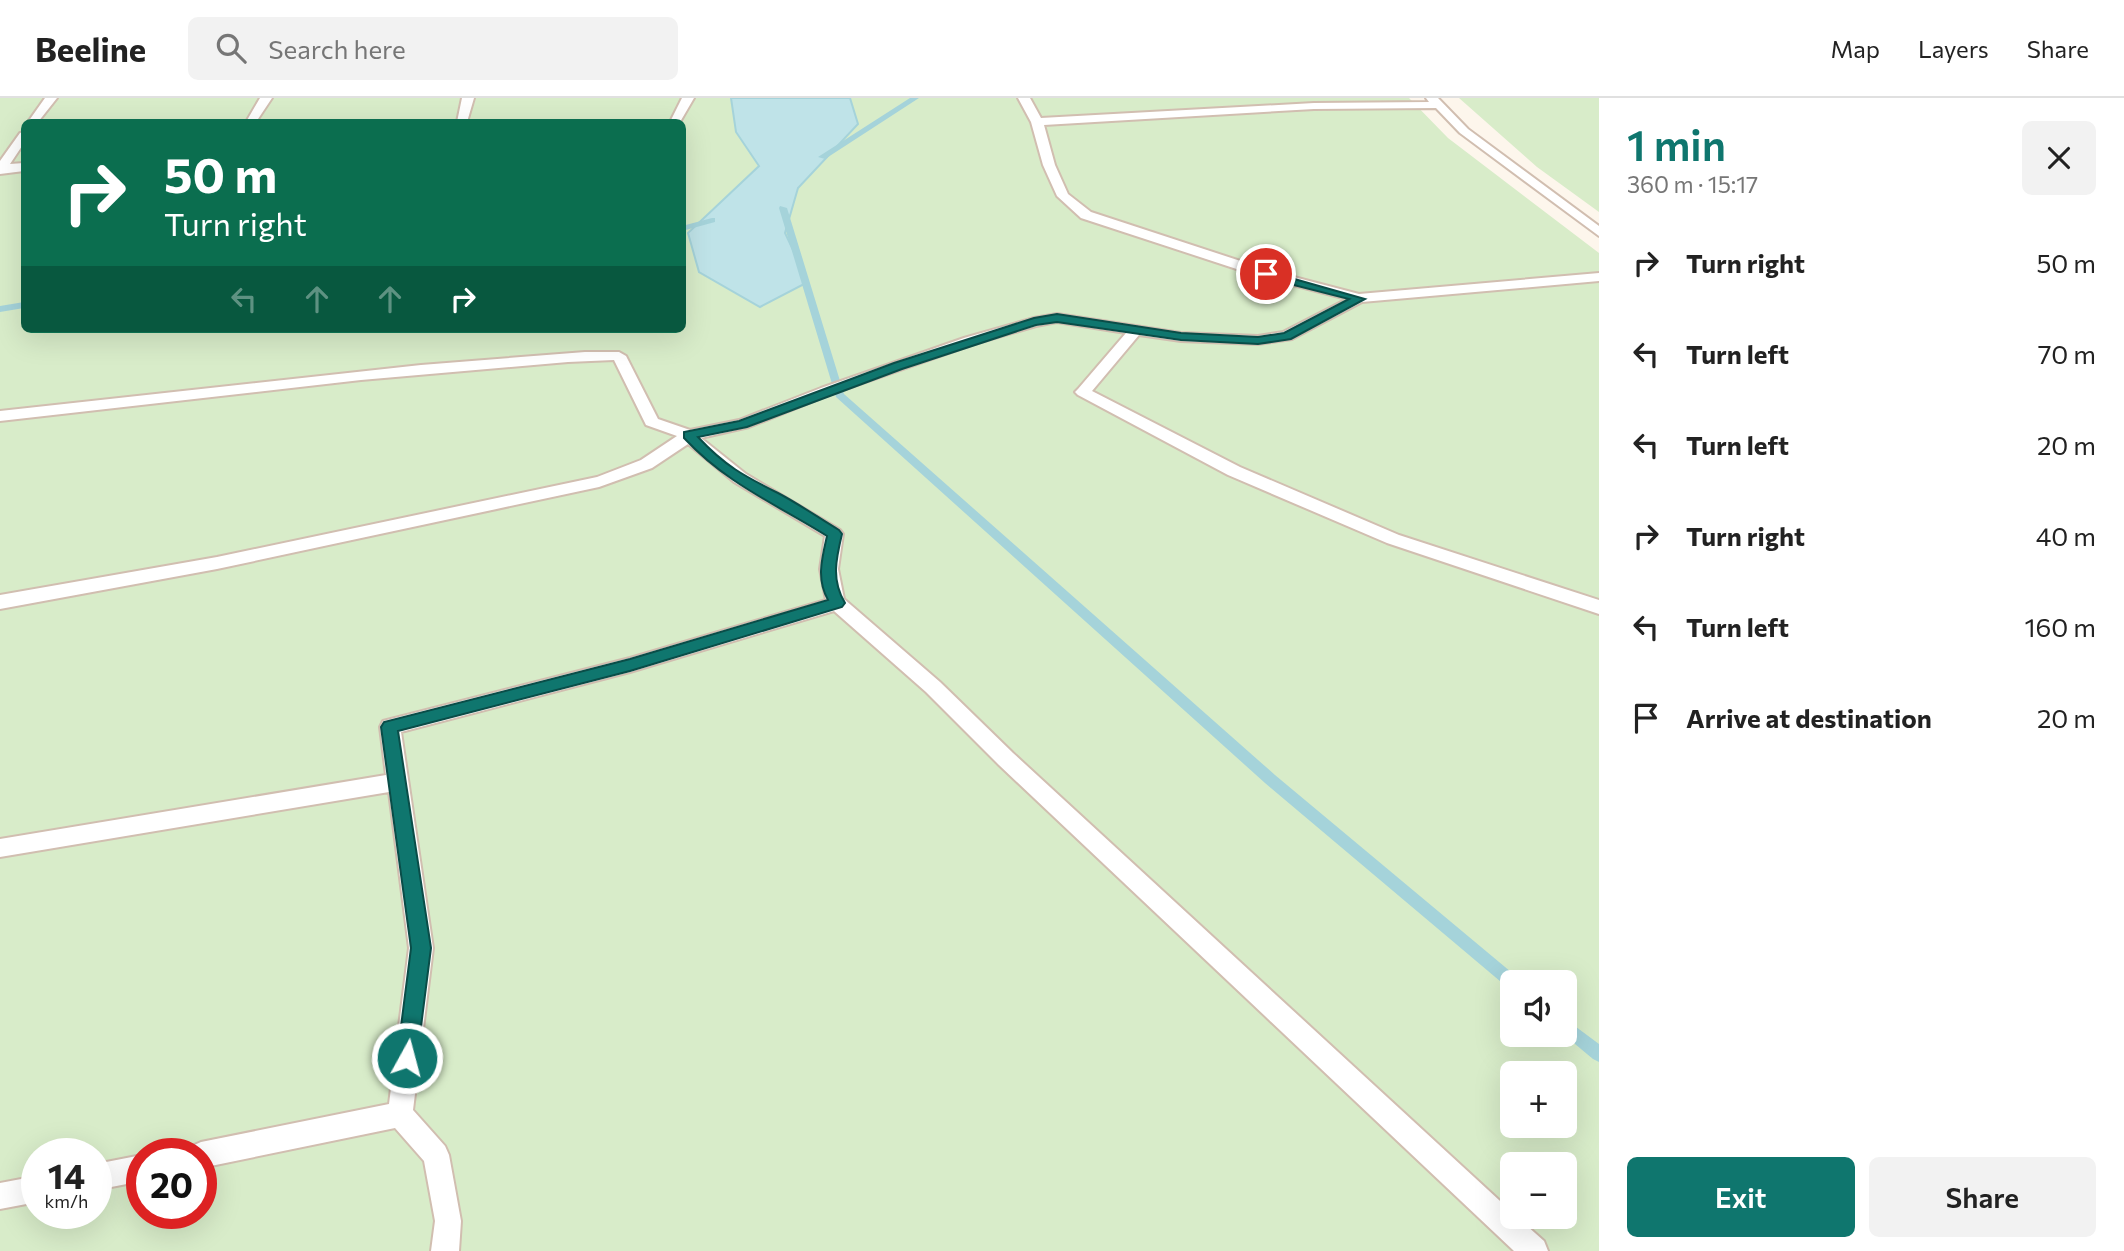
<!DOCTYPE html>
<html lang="en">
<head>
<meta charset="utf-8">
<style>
  body { margin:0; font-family:Commissioner,sans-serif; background:#f2f2f2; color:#222; height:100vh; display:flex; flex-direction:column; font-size:26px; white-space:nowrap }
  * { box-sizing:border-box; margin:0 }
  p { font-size:23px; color:#767676 }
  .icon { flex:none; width:38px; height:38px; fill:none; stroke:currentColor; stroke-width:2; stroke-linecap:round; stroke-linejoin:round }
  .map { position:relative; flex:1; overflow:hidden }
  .side { display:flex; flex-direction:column; background:#fff; width:525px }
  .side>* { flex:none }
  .banner { position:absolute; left:21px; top:21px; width:665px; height:214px; border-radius:10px; box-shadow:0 7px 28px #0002; background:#0b6e4f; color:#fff; overflow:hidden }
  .fabs { position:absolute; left:1500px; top:872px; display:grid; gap:14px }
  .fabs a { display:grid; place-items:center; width:77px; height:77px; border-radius:10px; background:#fff; box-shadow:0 7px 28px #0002; font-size:35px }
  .speed { position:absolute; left:21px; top:1040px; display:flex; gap:14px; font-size:35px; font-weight:700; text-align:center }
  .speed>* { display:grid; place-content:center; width:91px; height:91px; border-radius:50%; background:#fff; box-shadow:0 7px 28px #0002; line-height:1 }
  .speed small { font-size:18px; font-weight:400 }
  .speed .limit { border:10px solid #d22; background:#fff; color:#111 }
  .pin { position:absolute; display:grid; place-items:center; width:60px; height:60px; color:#fff; margin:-30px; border:4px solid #fff; border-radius:50%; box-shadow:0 2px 7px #0007 }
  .me { position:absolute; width:77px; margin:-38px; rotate:7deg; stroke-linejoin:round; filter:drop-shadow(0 0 5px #0008) }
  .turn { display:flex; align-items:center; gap:24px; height:147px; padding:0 28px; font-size:32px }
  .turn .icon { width:91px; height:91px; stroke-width:2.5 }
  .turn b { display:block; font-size:49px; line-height:60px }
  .lanes { display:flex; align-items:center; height:66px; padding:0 28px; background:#0003; justify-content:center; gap:35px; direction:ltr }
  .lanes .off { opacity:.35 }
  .round { display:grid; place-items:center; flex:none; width:74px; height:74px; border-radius:10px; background:#f2f2f2 }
  .overview { display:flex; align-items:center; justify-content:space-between; height:119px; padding:0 28px }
  h1 { font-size:42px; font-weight:600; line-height:52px; color:#0f766e }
  .action { display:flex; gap:14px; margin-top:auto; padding:14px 28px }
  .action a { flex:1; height:80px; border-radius:10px; background:#0f766e; color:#fff; font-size:28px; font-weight:600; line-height:80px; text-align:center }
  .action a+a { background:#f2f2f2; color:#222 }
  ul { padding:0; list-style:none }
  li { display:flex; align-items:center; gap:21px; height:91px; padding:0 28px }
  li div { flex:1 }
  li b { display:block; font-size:26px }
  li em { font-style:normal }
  header { display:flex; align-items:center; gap:42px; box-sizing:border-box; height:98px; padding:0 35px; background:#fff; border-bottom:2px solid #e0e0e0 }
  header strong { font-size:33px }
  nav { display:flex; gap:38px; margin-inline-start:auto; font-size:24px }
  .search { width:490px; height:63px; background:#f2f2f2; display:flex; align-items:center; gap:18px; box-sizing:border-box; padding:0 24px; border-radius:10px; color:#767676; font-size:26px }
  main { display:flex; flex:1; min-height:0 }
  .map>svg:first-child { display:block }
</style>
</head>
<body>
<header>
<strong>Beeline</strong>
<div class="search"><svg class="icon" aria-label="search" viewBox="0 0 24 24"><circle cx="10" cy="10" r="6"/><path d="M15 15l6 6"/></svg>Search here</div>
<nav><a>Map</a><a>Layers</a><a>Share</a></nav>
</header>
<main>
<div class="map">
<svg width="1599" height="1153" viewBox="0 0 1599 1153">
  <rect width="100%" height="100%" fill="#fdf6ec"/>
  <!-- green -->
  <path fill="#d8ecc9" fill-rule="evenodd" d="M0 0H1409L1448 40 1599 155V1153H0ZM24 24H682V231H24ZM1512 884H1564V936H1512ZM1512 975H1564V1027H1512ZM37 1055H96V1115H37ZM142 1055H201V1115H142ZM1512 1066H1564V1118H1512Z
    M1459 0H1599V114L1537 69Z"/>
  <!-- water -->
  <path fill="#bfe3e8" stroke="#a5d3da" stroke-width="2" d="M731 0H850L858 26 798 90 785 135 808 184 760 209 699 174 688 135 759 68 736 34Z"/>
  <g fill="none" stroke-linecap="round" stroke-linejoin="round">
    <!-- stream -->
    <path fill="#a5d3da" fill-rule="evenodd" d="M910 0H919L825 61 818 59Z
      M780 108 787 110 844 296 1275 677 1517 879 1519 884H1512V891L1507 889 1265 685 836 299 779 110Z
      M712 120H715V124L682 133V128Z
      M24 204V210L0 214V208Z
      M1564 920 1599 946V964L1593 961 1563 936Z"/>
    <defs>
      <path id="lane" d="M45 0H57L38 24H28Z
        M260 0H272L256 24H246Z
        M462 0H474L467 24H457Z
        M682 0H694L680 24H670Z
        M1018 0H1030L1041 20 1314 5 1429 4 1426 0H1438L1468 31 1599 128V138L1460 35 1436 10 1314 11 1044 27 1055 67 1068 96 1091 114 1271 173 1359 196 1599 175V183L1362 204 1292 241 1258 246 1181 243 1139 237 1092 293 1240 369 1399 437 1599 502V516L1387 445 1228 377 1078 297 1075 294 1078 291 1126 235 1057 224 1036 228 974 246 831 296 749 329 701 340 746 376 840 432 843 436 838 471 844 501 940 584 1013 655 1512 1114V1118H1516L1544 1143 1548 1153H1514L999 667 926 594 834 513 630 574 401 634 433 850 413 1012 445 1048 449 1057 461 1123 459 1153H431L435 1123 424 1063 395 1030 201 1070V1055H189L192 1048 201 1044 389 1006 409 850 389 694 0 759V741L386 677 380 629 383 623 630 560 826 502 820 471 825 438 734 384 688 346 652 370 599 389 217 471 0 511V497L217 459 597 379 641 362 677 338 646 327 614 262 568 264 361 282 0 323V313L421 267 585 254H619L626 258 658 321 690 332 739 322 821 290 964 240 1034 220 1057 216 1181 235 1258 238 1283 234 1347 201 1261 179 1081 120 1057 98 1043 67 1031 24Z
        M24 34V45L10 66 24 65V73L0 76V63L20 35Z
        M142 1057V1083L96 1092V1066Z
        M37 1078V1104L0 1111V1085Z"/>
    </defs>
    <!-- lane casing -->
    <use href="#lane" stroke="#d1beb0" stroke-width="4"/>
    <!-- lane -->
    <use href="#lane" fill="#fff" fill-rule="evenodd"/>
  </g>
  <!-- route -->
  <path fill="#0f766e" stroke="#0a4d48" stroke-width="2" d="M1266 173 1365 201 1291 241 1258 246 1181 242 1057 224 1036 227 902 271 747 329 698 339C725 368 744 378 778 395 799 406 819 420 839 432L842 436C836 461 831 482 845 505L842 509 630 573 398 633 431 850 417 960 414 967 407 970 400 967 397 960 411 850 381 629 384 624 630 561 828 502C816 481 822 460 827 438 774 405 727 386 684 340V334L739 323 894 265 1034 220 1057 216 1181 235 1258 239 1284 235 1349 201 1262 179 1260 176Z"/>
</svg>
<div class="fabs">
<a><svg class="icon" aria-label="sound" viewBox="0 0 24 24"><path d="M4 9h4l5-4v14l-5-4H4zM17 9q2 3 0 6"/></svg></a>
<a>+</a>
<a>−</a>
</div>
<div class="speed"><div>14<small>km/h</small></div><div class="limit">20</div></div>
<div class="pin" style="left:1266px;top:176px;background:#d93025"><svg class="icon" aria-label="arrive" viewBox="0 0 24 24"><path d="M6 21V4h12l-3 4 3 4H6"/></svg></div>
<svg class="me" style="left:407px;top:960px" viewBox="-20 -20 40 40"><circle r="17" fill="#0f766e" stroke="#fff" stroke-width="3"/><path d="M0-11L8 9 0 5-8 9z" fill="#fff"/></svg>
<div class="banner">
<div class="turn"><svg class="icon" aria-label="right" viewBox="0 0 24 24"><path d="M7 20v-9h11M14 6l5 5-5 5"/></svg><div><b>50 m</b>Turn right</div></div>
<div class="lanes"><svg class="icon off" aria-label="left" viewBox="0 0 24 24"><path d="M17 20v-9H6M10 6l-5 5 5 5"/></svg><svg class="icon off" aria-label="ahead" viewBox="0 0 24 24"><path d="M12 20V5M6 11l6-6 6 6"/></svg><svg class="icon off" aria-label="ahead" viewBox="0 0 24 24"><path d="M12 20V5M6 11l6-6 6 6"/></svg><svg class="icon" aria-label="right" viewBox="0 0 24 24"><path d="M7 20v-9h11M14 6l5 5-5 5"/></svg></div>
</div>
</div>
<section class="side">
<div class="overview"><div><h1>1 min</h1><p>360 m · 15:17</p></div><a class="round"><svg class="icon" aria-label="close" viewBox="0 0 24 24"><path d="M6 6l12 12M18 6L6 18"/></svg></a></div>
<ul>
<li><svg class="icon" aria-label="right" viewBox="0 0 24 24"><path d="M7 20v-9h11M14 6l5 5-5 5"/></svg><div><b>Turn right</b></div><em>50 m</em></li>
<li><svg class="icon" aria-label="left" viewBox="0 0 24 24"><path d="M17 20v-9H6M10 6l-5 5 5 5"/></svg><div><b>Turn left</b></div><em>70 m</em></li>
<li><svg class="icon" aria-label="left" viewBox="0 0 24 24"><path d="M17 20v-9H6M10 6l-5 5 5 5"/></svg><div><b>Turn left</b></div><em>20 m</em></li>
<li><svg class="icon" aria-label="right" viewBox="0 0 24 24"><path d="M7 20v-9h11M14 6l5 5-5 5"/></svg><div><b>Turn right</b></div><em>40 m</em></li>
<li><svg class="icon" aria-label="left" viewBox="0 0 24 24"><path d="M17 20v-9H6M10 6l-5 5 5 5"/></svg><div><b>Turn left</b></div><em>160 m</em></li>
<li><svg class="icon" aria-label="arrive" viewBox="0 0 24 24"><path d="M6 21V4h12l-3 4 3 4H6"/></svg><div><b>Arrive at destination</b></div><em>20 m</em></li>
</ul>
<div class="action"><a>Exit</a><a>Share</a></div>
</section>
</main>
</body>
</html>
